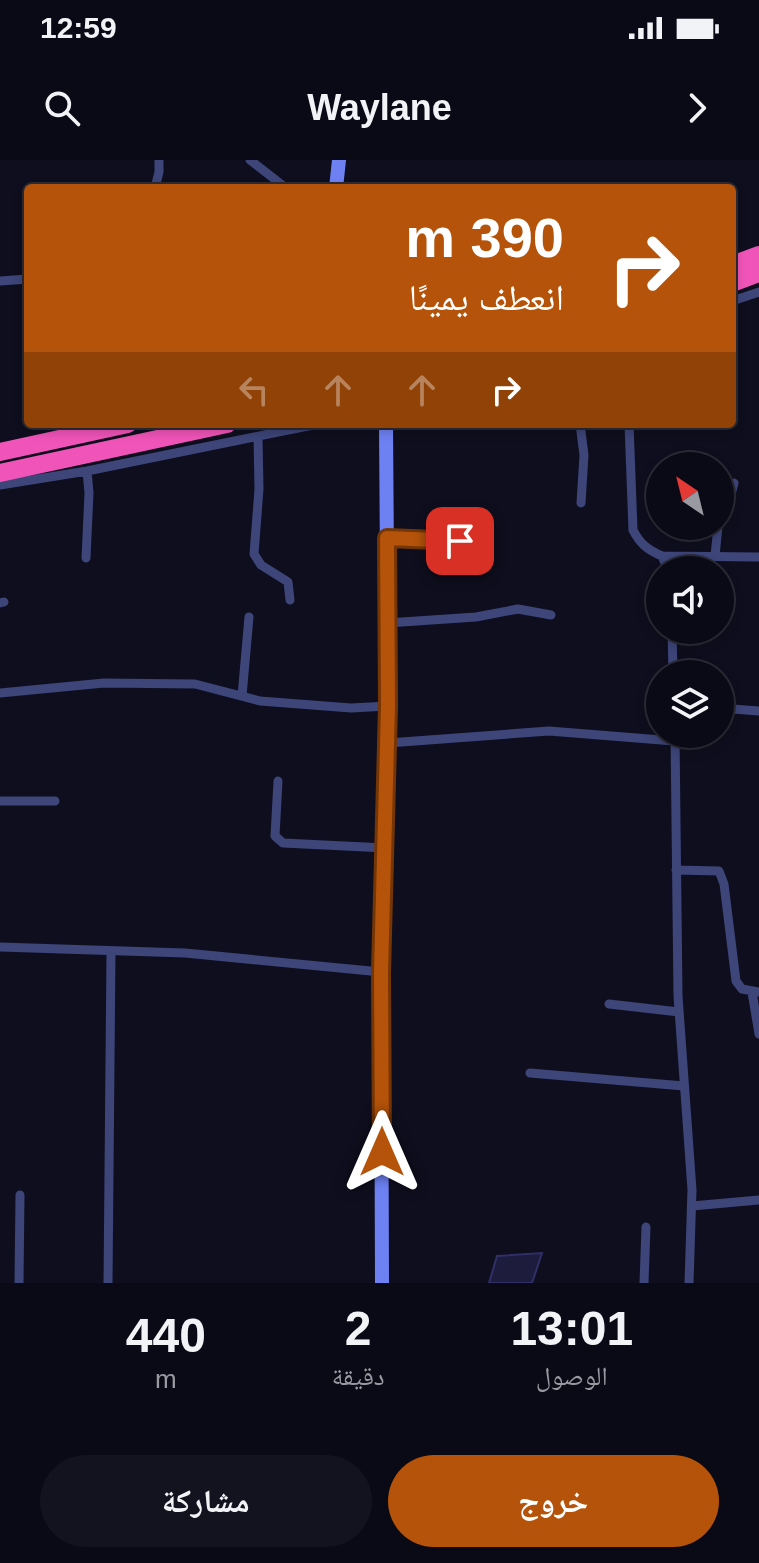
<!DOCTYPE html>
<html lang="ar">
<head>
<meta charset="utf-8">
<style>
  body { margin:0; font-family:Arial,"Noto Naskh Arabic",sans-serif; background:#13131f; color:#f1f3f6; direction:rtl; height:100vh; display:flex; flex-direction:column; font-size:30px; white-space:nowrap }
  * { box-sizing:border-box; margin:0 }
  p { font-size:26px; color:#999aa1 }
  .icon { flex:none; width:44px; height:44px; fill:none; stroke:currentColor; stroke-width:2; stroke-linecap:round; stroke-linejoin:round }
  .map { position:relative; height:1123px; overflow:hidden; direction:ltr }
  .details { display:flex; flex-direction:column; background:#0a0a16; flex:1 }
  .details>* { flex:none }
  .top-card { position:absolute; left:24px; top:24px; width:712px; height:244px; border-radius:8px; box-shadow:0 4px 12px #0003,0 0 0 2px #2a2b35; direction:rtl; background:#b45309; color:#fff; overflow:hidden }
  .needle { width:52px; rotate:325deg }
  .fabs { position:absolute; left:646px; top:292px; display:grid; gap:16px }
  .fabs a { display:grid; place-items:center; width:88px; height:88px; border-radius:50%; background:#0a0a16; box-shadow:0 4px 12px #0003,0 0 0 2px #2a2b35; font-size:40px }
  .pin { position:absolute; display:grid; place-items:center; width:68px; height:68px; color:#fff; margin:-34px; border-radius:16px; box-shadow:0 4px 12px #0006 }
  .me { position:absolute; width:88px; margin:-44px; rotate:0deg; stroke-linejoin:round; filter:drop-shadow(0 0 6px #0008) }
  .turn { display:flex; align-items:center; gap:28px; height:168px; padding:0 40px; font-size:36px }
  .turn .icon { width:104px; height:104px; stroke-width:2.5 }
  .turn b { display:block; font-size:56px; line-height:68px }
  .lanes { display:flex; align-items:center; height:76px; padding:0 40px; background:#0003; justify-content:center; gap:40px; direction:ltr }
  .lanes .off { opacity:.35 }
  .eta { display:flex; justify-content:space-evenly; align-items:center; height:136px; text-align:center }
  .eta b { font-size:48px; font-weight:700; line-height:56px }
  .button { display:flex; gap:16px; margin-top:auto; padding:16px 40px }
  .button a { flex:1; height:92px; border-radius:48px; background:#b45309; color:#fff; font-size:32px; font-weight:700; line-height:92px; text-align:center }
  .button a+a { background:#13131f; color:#f1f3f6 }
  .status { display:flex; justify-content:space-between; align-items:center; height:56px; padding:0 40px; background:#0a0a16; direction:ltr }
  .status svg { height:22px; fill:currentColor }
  header { display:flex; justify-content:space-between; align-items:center; height:104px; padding:0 40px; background:#0a0a16; font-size:36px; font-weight:700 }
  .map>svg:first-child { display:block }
</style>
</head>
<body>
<div class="status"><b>12:59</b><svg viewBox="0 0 49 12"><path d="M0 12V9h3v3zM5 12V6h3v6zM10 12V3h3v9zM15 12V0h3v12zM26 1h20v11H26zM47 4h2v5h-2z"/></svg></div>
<header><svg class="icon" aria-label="forward" viewBox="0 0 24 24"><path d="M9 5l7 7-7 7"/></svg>Waylane<svg class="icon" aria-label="search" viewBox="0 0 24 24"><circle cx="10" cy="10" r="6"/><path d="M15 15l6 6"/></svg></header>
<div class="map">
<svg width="759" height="1123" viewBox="0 0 759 1123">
  <rect width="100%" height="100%" fill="#0e0e1e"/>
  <!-- building -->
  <path fill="#1d1c3d" stroke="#312f67" stroke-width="2" d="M542 1093 532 1123H489L497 1096Z"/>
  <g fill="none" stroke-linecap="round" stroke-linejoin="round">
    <!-- street -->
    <path stroke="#3d4579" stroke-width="9" d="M250 0 286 28
      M155 28 159 12V0
      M0 121 28 119
      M732 141 759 132
      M580 264 584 295 581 343
      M629 264 633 370C640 384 648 390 662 396L759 397
      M258 277 259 329 254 394 261 405 288 422 290 440
      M0 325 87 311 318 264
      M720 357 727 349 734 323
      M387 378 460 381
      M662 396 668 410
      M715 396 718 366
      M86 398 89 333 87 311
      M0 443 4 442
      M387 463 476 457 518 449 551 455
      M672 470 673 514
      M0 533 104 523 195 524 260 541 351 548 388 546
      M242 536 249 457
      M720 548 759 551
      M675 574 678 836 692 1030 689 1123
      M388 583 549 571 674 581
      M278 621 275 676 283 683 386 688
      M0 641H55
      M676 710 719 711 724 724 736 821 742 829 759 832
      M0 787 185 793 381 812
      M752 832 759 874
      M609 844 679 852
      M530 913 684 926
      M692 1046 759 1040
      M19 1123 20 1035
      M108 1123 111 791
      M644 1123 646 1067"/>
    <!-- secondary -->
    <path stroke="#6e81f3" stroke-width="14" d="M336 28 339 0
      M382 1123 381 812 388 546 386 264"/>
    <!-- highway -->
    <path stroke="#f154b9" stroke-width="18" d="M732 105 759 95
      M732 123 759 113
      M0 292 128 264
      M0 313 227 264"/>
  </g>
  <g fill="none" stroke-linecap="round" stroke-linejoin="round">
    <defs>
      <path id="route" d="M382 992 381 812 388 546 387 378 460 381"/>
    </defs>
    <!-- route casing -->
    <use href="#route" stroke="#753606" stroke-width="20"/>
    <!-- route -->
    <use href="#route" stroke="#b45309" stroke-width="14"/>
  </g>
</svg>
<div class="fabs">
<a><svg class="needle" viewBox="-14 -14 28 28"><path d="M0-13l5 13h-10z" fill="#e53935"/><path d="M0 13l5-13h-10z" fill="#999aa1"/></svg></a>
<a><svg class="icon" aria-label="sound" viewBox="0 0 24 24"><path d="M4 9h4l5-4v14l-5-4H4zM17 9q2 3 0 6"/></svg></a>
<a><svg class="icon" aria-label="layers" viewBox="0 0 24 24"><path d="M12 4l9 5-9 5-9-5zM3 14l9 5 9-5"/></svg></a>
</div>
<div class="pin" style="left:460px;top:381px;background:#d93025"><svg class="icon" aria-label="arrive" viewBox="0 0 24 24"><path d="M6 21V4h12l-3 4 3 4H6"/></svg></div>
<svg class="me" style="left:382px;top:992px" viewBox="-20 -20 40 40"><path d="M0-17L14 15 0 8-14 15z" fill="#b45309" stroke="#fff" stroke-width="4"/></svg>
<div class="top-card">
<div class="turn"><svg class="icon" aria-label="right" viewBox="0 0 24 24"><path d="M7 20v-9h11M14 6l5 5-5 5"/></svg><div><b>390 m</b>انعطف يمينًا</div></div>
<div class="lanes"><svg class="icon off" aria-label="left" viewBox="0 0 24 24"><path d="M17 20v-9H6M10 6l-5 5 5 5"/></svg><svg class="icon off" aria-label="ahead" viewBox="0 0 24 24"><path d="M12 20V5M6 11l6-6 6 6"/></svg><svg class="icon off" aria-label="ahead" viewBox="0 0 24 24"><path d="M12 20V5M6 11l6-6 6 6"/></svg><svg class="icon" aria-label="right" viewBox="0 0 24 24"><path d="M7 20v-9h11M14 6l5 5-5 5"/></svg></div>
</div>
</div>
<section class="details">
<div class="eta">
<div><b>13:01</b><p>الوصول</p></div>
<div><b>2</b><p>دقيقة</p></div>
<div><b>440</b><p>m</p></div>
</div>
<div class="button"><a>خروج</a><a>مشاركة</a></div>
</section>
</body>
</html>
